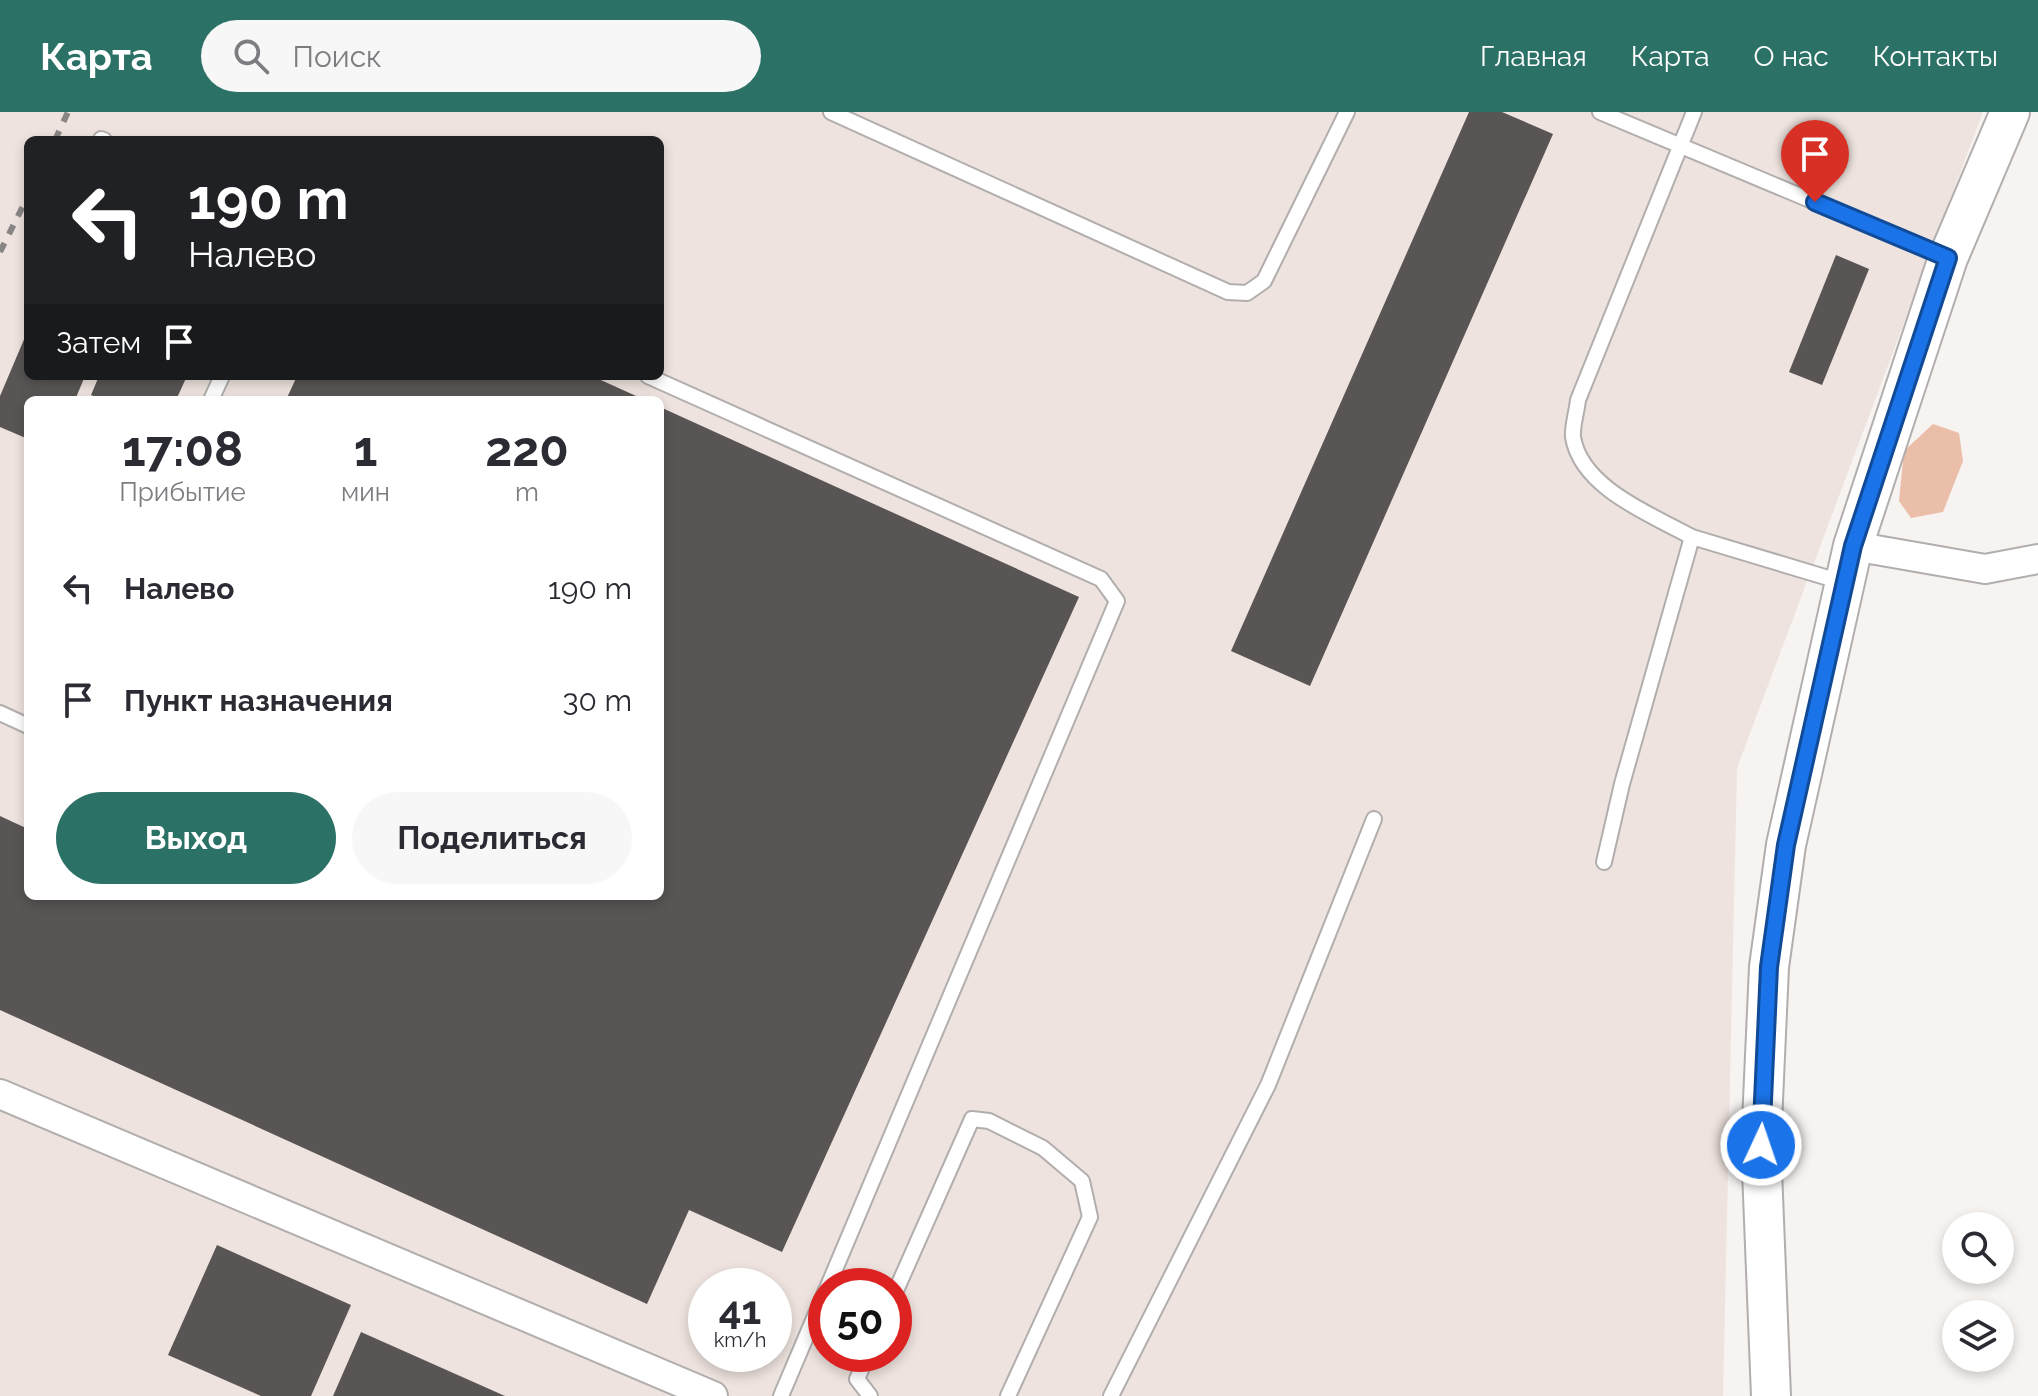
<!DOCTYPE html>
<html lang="ru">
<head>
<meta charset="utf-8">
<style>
  body { margin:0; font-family:Raleway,sans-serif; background:#f7f7f7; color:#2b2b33; height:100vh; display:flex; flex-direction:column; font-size:30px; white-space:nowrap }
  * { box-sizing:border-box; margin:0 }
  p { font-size:26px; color:#7c7c81 }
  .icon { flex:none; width:44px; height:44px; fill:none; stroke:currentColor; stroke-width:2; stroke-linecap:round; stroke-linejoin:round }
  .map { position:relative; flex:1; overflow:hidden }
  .side { position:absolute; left:24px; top:284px; width:640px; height:504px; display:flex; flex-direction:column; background:#fff; border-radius:12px; box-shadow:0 4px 12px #0003 }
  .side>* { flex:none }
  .top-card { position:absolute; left:24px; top:24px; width:640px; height:244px; border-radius:12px; box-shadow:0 4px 12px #0003; background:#202124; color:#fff; overflow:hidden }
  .controls { position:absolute; left:1942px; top:1100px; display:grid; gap:16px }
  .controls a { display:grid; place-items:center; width:72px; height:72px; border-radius:50%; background:#fff; box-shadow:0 4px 12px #0003; font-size:40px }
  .speed { position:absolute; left:688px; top:1156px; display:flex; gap:16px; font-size:40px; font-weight:700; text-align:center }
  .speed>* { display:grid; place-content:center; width:104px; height:104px; border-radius:50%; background:#fff; box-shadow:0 4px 12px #0003; line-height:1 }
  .speed small { font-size:20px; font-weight:400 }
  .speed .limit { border:12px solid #d22; background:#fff; color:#111 }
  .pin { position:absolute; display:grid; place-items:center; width:68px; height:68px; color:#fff; margin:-82px -34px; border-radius:50% 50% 50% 0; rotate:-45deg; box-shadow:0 0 8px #0007 }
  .pin .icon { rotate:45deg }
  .me { position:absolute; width:88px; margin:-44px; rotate:3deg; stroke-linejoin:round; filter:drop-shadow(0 0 6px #0008) }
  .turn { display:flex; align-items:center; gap:28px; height:168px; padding:0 32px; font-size:36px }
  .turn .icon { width:104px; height:104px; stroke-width:2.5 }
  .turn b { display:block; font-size:56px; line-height:68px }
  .then { display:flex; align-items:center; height:76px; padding:0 32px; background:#0003; gap:16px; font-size:30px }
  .eta { display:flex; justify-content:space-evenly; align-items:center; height:136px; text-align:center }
  .eta b { font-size:48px; font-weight:700; line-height:56px }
  .button { display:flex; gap:16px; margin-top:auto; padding:16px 32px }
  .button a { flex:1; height:92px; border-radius:48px; background:#2b7166; color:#fff; font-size:32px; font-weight:700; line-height:92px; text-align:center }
  .button a+a { background:#f7f7f7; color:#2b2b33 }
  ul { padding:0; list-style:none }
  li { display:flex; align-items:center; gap:24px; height:112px; padding:0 32px }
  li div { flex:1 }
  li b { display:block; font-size:30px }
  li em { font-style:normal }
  header { display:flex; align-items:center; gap:48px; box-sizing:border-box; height:112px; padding:0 40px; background:#2b7166; color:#fff }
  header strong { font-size:38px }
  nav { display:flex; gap:44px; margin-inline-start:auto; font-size:28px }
  .search { width:560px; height:72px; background:#f7f7f7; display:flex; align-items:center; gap:20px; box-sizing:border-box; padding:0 28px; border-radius:44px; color:#7c7c81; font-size:30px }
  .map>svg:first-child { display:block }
</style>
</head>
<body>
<header>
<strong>Карта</strong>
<div class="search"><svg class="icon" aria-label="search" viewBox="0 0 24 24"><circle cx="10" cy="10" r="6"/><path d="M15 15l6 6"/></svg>Поиск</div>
<nav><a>Главная</a><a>Карта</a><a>О нас</a><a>Контакты</a></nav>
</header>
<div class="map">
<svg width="2038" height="1284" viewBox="0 0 2038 1284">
  <rect width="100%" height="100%" fill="#f6f3f1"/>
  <!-- built -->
  <path fill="#eee3de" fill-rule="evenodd" d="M0 0H1983L1737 656 1723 1284H0ZM28 28H660V264H28ZM28 288H660V784H28ZM706 1174H774V1242H706ZM826 1174H894V1242H826Z"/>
  <!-- green -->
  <path fill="#ebbea9" d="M1933 312 1959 321 1963 349 1943 400 1911 406 1899 389 1904 339Z"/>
  <!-- building -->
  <path fill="#585554" d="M1469 0H1502L1553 22 1310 574 1231 539Z
    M1836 143 1869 157 1822 273 1789 260Z
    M28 218V264H85L75 288H28V327L0 315V284Z
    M99 264H187L176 288H103L91 283Z
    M297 264H592L645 288H286Z
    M660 295 1079 485 782 1140 689 1098 647 1192 0 898V704L28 717V784H660Z
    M217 1133 351 1193 311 1284H261L168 1243Z
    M361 1220 505 1284H333Z"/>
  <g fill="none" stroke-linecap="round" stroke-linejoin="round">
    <defs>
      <path id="lane" d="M831 0 1228 180 1247 181 1264 169 1347 0
        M1600 0 1946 145
        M101 27 104 28
        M648 264 1101 467 1117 489 828 1174
        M211 288 222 264
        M1692 425C1652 403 1581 376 1573 325 1572 314 1577 299 1578 288L1694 0
        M0 601 28 614
        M1604 750 1622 672 1692 425 1845 471
        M894 1183 972 1007 989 1009 1043 1036 1082 1069 1090 1105 1008 1284
        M868 1242 857 1267 870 1284
        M781 1284 826 1178
        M1111 1284 1268 973 1374 707"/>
      <path id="street" d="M1853 434 1985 457 2038 447
        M0 982 713 1284"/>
      <path id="secondary" d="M1771 1284 1761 1033 1769 855 1786 733 1853 434 1948 146 2010 0"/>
    </defs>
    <!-- lane casing -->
    <use href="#lane" stroke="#b1aead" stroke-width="18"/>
    <!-- street casing -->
    <use href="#street" stroke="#b1aead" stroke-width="32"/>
    <!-- secondary casing -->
    <use href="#secondary" stroke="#b1aead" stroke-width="42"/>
    <!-- lane -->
    <use href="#lane" stroke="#fff" stroke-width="14"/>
    <!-- street -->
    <use href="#street" stroke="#fff" stroke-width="28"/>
    <!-- secondary -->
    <use href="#secondary" stroke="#fff" stroke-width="38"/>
    <!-- rail -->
    <path stroke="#888685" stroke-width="6" stroke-dasharray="10 10" stroke-linecap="butt" d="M55 28 68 0
      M0 140 28 84"/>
  </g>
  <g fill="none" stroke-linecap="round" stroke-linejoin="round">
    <defs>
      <path id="route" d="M1761 1033 1769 855 1786 733 1853 434 1948 146 1815 90"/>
    </defs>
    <!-- route casing -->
    <use href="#route" stroke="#114b97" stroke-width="20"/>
    <!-- route -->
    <use href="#route" stroke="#1a73e8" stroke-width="14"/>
  </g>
</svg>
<div class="controls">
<a><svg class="icon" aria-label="search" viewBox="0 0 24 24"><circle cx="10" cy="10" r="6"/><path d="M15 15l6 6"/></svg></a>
<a><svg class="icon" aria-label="layers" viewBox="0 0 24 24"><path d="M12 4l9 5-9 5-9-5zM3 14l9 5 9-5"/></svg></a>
</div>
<div class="speed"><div>41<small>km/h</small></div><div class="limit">50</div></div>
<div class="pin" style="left:1815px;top:90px;background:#d93025"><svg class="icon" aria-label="arrive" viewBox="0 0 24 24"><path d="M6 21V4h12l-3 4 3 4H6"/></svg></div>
<svg class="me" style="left:1761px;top:1033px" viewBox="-20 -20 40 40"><circle r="17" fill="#1a73e8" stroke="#fff" stroke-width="3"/><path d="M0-11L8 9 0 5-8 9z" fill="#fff"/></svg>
<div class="top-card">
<div class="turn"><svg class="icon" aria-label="left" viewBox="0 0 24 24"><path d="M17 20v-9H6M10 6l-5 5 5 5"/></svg><div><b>190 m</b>Налево</div></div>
<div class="then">Затем<svg class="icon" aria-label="arrive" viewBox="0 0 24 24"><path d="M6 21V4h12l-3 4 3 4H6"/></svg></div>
</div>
<section class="side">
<div class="eta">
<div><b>17:08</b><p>Прибытие</p></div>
<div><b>1</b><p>мин</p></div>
<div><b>220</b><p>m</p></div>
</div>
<ul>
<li><svg class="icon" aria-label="left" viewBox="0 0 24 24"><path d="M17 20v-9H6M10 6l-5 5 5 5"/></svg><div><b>Налево</b></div><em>190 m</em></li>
<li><svg class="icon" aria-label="arrive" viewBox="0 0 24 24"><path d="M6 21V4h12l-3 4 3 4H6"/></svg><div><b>Пункт назначения</b></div><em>30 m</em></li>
</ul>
<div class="button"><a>Выход</a><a>Поделиться</a></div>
</section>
</div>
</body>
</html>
